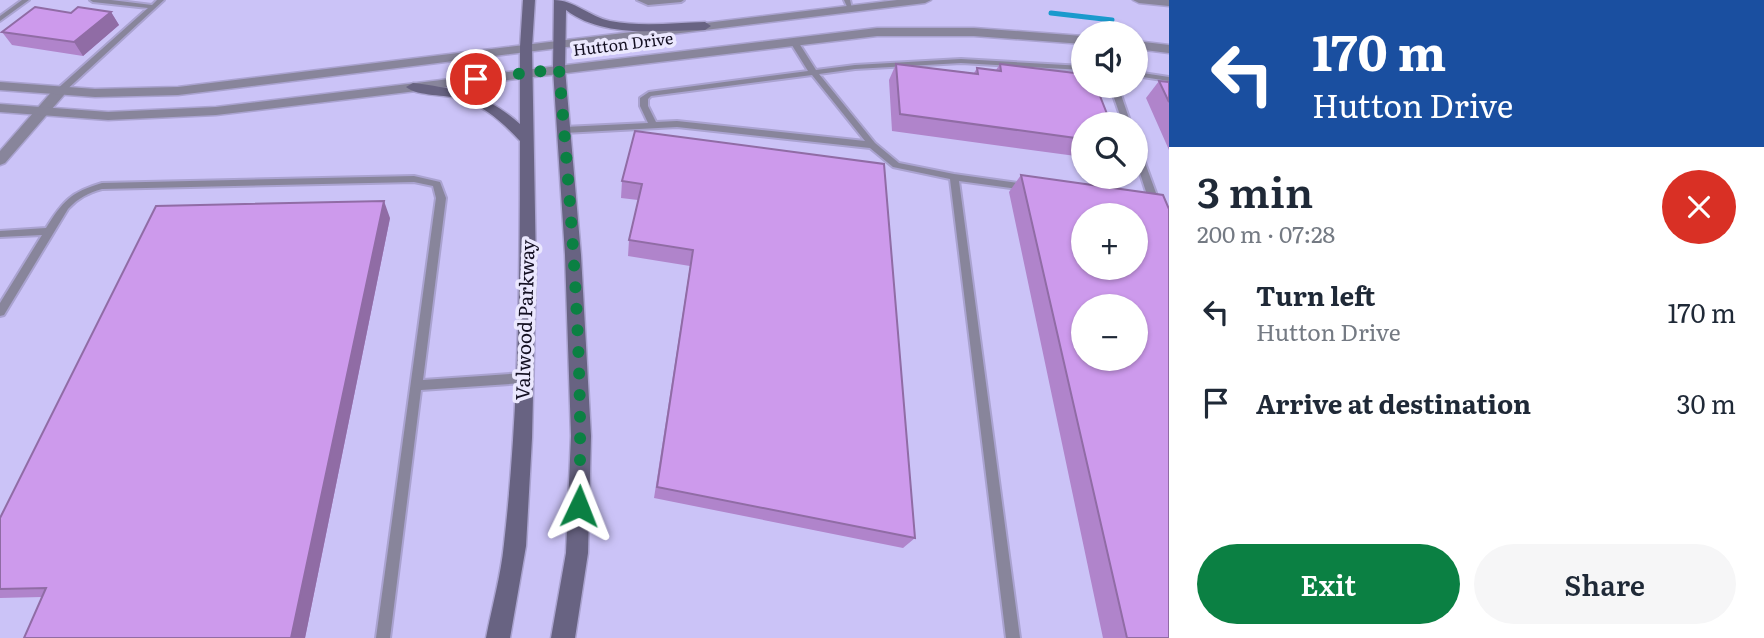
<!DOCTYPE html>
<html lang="en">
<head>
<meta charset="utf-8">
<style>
  body { margin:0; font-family:Literata,serif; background:#f6f6f7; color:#1f2937; height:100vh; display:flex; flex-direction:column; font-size:26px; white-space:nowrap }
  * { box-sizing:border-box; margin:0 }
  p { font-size:23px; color:#747a83 }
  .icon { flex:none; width:38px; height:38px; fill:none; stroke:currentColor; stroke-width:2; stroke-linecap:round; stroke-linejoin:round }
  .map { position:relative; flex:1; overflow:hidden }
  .panel { display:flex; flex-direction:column; background:#fff; width:595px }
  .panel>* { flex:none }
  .guide { background:#1a4fa0; color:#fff; overflow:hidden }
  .buttons { position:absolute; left:1071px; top:21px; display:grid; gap:14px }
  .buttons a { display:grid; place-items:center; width:77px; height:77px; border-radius:50%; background:#fff; box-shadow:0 2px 5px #0004; font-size:35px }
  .pin { position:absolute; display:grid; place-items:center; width:60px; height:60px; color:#fff; margin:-30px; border:4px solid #fff; border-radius:50%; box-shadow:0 2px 7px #0007 }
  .me { position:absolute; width:77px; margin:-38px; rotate:2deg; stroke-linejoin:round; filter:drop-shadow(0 0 5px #0008) }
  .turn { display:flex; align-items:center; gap:24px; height:147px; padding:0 28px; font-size:32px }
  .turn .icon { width:91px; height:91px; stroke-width:2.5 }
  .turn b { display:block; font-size:49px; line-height:60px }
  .round { display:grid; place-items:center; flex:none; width:74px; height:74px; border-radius:37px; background:#f6f6f7 }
  .head { display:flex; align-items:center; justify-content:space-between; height:119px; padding:0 28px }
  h1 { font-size:42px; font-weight:600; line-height:52px }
  .cta { display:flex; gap:14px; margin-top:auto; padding:14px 28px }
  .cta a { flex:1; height:80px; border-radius:42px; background:#0b8043; color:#fff; font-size:28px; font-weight:600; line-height:80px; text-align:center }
  .cta a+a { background:#f6f6f7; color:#1f2937 }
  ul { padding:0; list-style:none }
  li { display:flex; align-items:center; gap:21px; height:91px; padding:0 28px }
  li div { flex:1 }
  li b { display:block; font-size:26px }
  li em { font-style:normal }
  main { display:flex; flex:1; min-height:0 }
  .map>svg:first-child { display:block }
</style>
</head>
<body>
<main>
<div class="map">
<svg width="1169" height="638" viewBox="0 0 1169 638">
  <rect width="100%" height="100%" fill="#cbc3f7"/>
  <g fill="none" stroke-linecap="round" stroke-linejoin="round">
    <!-- stream -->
    <path stroke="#1a9acd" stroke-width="5" d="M1051 13 1112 20"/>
    <defs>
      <path id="service" d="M22 0H29L0 21V16Z
        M90 0H111L152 5 157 0H164L62 94H56V90L148 8 93 2Z
        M637 0H684L681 2 648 5Z
        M844 0H850L852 9H848Z
        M791 40H797L816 70 855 65 961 59 1083 66V70L961 63 855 69 819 74 875 143 899 163 954 174 1025 184 1029 187 1025 190 959 181 1020 638H1006L950 179 893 167 870 148 677 127 564 133 560 130 564 127 648 123 640 106V98L649 92 808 71 790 42ZM812 75 865 141 677 121 656 122 648 106V99L651 96Z
        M1136 72 1169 77V81L1136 76Z
        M1110 86H1118L1131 124H1123Z
        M1136 146 1140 149 1160 204 1158 206 1155 207 1150 204 1136 161Z
        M414 176 440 182 446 198 423 380 523 373 527 375 529 378 527 381 523 383 421 390 390 638H376L436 198 433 186 414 182 102 189C88 193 78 198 68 209L4 315 0 316V303L42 235 0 237V231L46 228C63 201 71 192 102 183Z"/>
      <path id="minor" d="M59 88 64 89V95L5 163 0 165V151L54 89Z"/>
      <path id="tertiary" d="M897 0H931L925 3 178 95 95 97 0 90V82L95 89 178 87Z
        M1133 0H1169V6L1139 3Z
        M877 28H974L1083 36V44L974 36H877L216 115 108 120 0 112V104L108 112 216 107Z
        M1136 41 1169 45V53L1136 49Z"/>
      <path id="secondary" d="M523 0H535L532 47 536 268 532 438 526 546 510 638H486C492 607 501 575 504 544 519 411 520 275 520 141 503 123 485 106 461 99 445 94 419 97 406 87L413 83C455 88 488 95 520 124V47Z
        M554 0C574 0 590 17 610 21 641 27 674 23 705 22L711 26 705 30C660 30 604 39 566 10L565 69 581 255 591 436 588 553 575 638H551L566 553 571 436 565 255 553 69Z"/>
    </defs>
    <!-- service casing -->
    <use href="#service" stroke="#aaa3d0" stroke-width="4"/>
    <!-- minor casing -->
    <use href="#minor" stroke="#aaa3d0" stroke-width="3"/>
    <!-- tertiary casing -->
    <use href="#tertiary" stroke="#aaa3d0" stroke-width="3"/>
    <!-- secondary casing -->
    <use href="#secondary" stroke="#aaa3d0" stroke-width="3"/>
    <!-- service -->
    <use href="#service" fill="#88859b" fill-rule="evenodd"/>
    <!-- minor -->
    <use href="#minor" fill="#88859b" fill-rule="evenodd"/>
    <!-- tertiary -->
    <use href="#tertiary" fill="#88859b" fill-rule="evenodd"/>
    <!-- secondary -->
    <use href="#secondary" fill="#686382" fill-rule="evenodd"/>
  </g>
  <!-- wall -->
  <path fill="#b084cb" d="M111 12 119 25 83 56 12 45 2 32 71 13Z
    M896 64 974 73 977 68 996 70 1000 64 1083 124V157L892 131 889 80Z
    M1159 81 1169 82V150L1146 98Z
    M635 131 915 538 903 548 654 498 690 266 628 256 629 240 638 200 621 198 622 181Z
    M1021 175 1169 638H1103L1009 192Z
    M390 218 305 638H24L42 597 0 598V518Z"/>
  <!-- shaded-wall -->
  <path fill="#906ca5" d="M111 12 119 25 83 56 74 42Z
    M384 201 390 218 305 638H291Z"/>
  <!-- building -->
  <path fill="#cd9aec" stroke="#906ca5" stroke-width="2" fill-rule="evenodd" d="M35 7 71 13 78 7 111 12 74 42 2 32Z
    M896 64 978 74 977 68 1001 71 1000 64 1083 74V86H1096L1111 124H1083V139L900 114Z
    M1159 81 1169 82V102Z
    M635 131 884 164 915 538 657 487 693 250 629 240 642 184 622 181Z
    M1021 175 1163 195 1169 209V638H1127ZM1083 215H1136V268H1083ZM1083 306H1136V359H1083Z
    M384 201 291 638H24L46 588 0 589V518L156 206Z"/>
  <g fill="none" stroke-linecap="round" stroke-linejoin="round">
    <!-- route -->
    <path stroke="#0b8043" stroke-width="12" stroke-dasharray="0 21.6" d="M476 79 559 69C571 214 584 361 579 506"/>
  </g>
  <g text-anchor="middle" stroke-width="7" stroke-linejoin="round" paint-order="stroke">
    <!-- far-street labels -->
    <g font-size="16" fill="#130f21" stroke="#ebe8fe">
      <text transform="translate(623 44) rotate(-7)" y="6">Hutton Drive</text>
    </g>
    <!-- street labels -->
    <g font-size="19" fill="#130f21" stroke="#ebe8fe">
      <text transform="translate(525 320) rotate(-88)" y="7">Valwood Parkway</text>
    </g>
  </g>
</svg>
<div class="buttons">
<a><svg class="icon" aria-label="sound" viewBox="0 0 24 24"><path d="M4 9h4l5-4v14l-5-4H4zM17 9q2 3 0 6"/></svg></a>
<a><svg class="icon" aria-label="search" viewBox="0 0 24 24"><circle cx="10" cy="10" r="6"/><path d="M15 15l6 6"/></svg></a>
<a>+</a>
<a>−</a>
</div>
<div class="pin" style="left:476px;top:79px;background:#d93025"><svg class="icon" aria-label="arrive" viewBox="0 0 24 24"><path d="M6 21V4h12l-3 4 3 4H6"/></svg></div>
<svg class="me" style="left:579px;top:506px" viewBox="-20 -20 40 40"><path d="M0-17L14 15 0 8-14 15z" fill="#0b8043" stroke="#fff" stroke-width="4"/></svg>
</div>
<section class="panel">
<div class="guide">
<div class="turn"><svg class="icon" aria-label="left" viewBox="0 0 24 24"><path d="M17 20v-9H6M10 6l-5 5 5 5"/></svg><div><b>170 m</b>Hutton Drive</div></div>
</div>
<div class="head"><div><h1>3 min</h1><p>200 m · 07:28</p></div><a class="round" style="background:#d93025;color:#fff"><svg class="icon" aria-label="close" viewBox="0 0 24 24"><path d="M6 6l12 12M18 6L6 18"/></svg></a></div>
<ul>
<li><svg class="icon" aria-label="left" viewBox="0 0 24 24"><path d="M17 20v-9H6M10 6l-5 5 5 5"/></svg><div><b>Turn left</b><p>Hutton Drive</p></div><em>170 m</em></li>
<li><svg class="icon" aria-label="arrive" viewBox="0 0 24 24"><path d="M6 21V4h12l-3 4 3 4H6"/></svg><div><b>Arrive at destination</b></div><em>30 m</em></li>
</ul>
<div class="cta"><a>Exit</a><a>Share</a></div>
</section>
</main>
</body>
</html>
